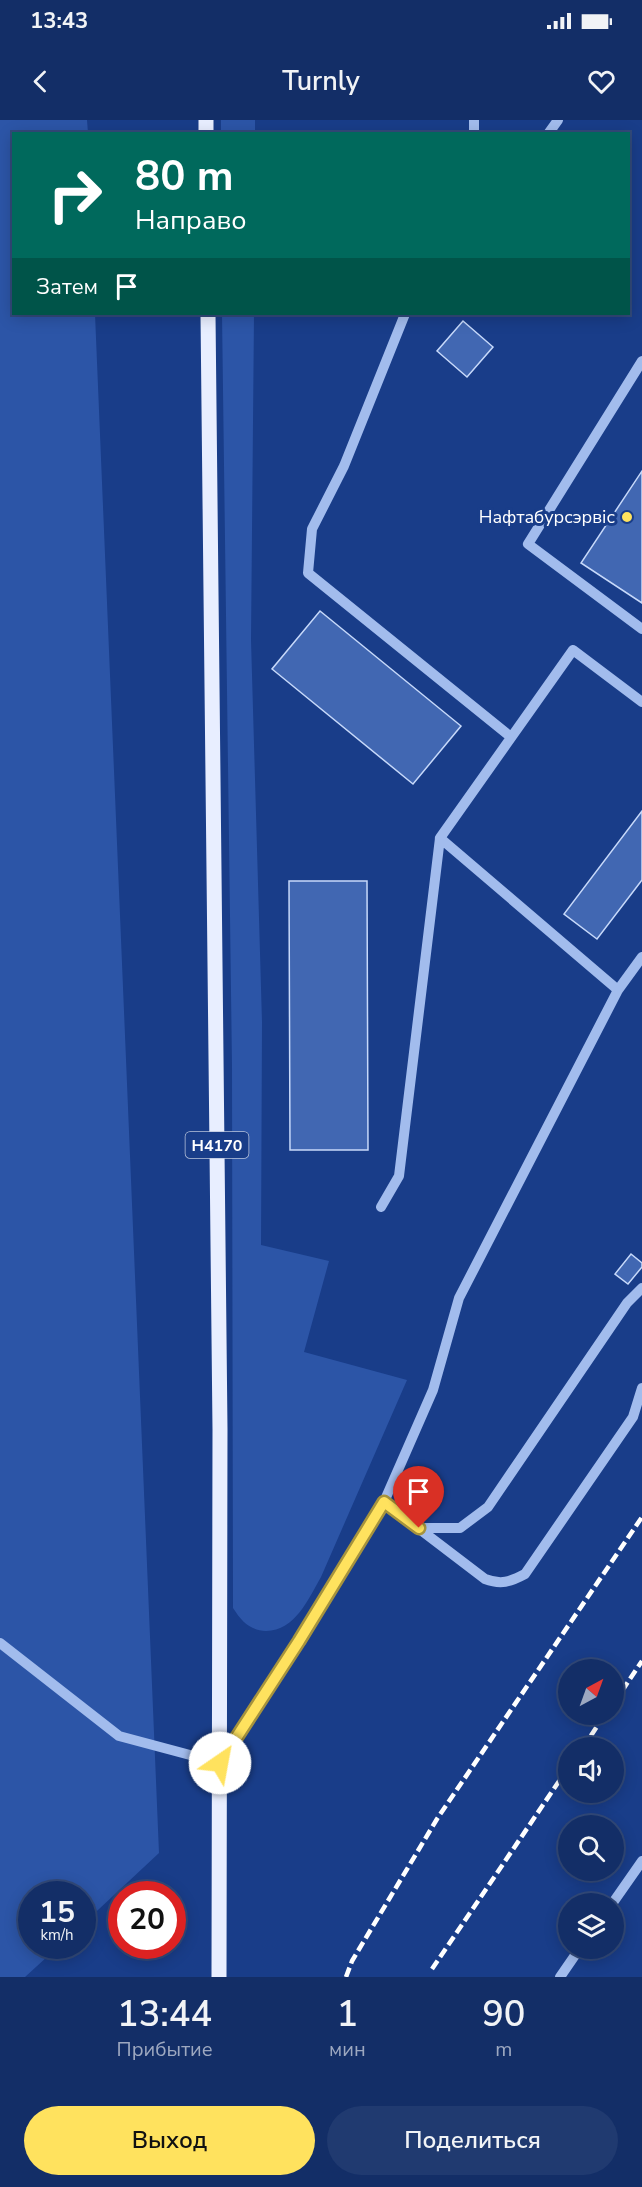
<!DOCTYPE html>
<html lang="ru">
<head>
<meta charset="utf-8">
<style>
  body { margin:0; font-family:"Nunito Sans",sans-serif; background:#203a70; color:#f1f3f6; height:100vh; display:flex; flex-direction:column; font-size:22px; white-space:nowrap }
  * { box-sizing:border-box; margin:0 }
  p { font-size:20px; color:#9da8c0 }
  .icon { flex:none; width:33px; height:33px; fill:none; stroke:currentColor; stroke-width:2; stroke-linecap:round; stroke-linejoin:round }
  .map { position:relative; height:1857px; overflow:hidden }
  .sheet { display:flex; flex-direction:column; background:#132e67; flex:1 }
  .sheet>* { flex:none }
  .hud { position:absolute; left:12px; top:12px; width:618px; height:183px; border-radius:0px; box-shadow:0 3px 15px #0003,0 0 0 2px #324a7b; background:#00695c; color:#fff; overflow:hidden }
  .needle { width:39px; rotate:41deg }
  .fabs { position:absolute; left:558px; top:1539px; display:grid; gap:12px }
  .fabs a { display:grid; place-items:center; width:66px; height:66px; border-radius:50%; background:#132e67; box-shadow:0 3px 15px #0003,0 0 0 2px #324a7b; font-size:30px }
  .speed { position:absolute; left:18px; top:1761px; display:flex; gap:12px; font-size:30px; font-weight:700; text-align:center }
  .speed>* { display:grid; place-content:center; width:78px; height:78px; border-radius:50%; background:#132e67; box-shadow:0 3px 15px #0003,0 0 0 2px #324a7b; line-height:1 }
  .speed small { font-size:15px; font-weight:400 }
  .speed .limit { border:9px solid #d22; background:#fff; color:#111 }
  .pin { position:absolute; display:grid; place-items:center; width:51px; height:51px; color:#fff; margin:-62px -26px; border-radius:50% 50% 50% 0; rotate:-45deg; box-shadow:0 0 6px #0007 }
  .pin .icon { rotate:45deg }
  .me { position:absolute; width:66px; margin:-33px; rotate:33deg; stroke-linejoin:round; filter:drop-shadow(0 0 4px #0008) }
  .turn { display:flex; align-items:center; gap:21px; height:126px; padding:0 24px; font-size:27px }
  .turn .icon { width:78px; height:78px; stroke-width:2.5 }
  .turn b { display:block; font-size:42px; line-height:51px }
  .then { display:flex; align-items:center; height:57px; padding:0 24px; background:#0003; gap:12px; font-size:22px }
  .eta { display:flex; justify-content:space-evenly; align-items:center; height:102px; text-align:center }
  .eta b { font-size:36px; font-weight:600; line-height:42px }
  .primary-button { display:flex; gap:12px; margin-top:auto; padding:12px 24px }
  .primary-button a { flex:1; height:69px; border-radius:36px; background:#ffe25e; color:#111; font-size:24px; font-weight:600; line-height:69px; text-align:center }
  .primary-button a+a { background:#203a70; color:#f1f3f6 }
  .status { display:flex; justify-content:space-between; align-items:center; height:42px; padding:0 30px; background:#132e67; direction:ltr }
  .status svg { height:16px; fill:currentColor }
  header { display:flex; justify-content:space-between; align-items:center; height:78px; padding:0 24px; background:#132e67; font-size:27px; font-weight:600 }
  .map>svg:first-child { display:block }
</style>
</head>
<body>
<div class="status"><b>13:43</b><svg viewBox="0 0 49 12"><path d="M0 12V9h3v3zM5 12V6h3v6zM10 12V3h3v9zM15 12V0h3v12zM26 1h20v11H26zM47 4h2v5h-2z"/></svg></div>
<header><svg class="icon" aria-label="back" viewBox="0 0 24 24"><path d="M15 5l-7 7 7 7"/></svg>Turnly<svg class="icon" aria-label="heart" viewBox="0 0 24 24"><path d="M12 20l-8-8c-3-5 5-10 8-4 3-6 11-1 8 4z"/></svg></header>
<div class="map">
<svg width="642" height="1857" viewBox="0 0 642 1857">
  <rect width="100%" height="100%" fill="#193d89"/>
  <!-- green -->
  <path fill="#2c55a7" d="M0 0H87L88 13 14 14V194H95L159 1733 83 1804 82 1774H32V1826H59L25 1857H0Z
    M221 0H255V13H221Z
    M222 194H254L251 520 262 902 261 1125 329 1141 304 1232 407 1260 321 1457C309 1478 295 1511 266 1511 250 1510 242 1502 233 1488L232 946Z"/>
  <!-- building -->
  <path fill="#4167b2" stroke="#c7d9fa" stroke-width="1.5" d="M463 201 493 227 467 257 437 231Z
    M642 351V483L581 443Z
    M320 491 461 606 413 664 272 549Z
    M642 691V760L597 819 564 794Z
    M289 761H367L368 1030H290Z
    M631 1134 642 1143V1147L628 1164 615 1154Z"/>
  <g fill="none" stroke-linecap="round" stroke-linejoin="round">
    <!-- minor -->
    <path stroke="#a2bced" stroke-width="10" d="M474 0V14
      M548 14 558 0
      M405 194 344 346 312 409 308 453 511 617
      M642 241 528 424 642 509
      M618 870 440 718 573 530 642 582
      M381 1087 399 1056 440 718
      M384 1382 433 1270 459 1178 618 870 642 837
      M419 1408H460L488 1387 627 1183 642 1168
      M0 1523 119 1616 220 1643 299 1521 384 1382 485 1459C501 1465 510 1462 525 1454L633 1297 642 1268
      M612 1784 642 1741
      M560 1857 580 1828"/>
    <!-- major -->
    <path stroke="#e8eeff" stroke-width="15" d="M206 0V14
      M208 194 220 1309 219 1857"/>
    <!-- rail -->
    <path stroke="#fff" stroke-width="4.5" stroke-dasharray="10 4.5" stroke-linecap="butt" d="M614 1583 642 1541
      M583 1628 605 1594
      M432 1849 568 1648
      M346 1857 352 1841 437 1699 642 1397"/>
  </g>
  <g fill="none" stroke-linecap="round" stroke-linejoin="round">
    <defs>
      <path id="route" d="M220 1643 299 1521 384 1382 419 1408"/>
    </defs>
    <!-- route casing -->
    <use href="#route" stroke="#a6933d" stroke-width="15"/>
    <!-- route -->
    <use href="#route" stroke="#ffe25e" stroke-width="10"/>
  </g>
  <!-- markers -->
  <circle fill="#ffe25e" stroke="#193d89" stroke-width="2" cx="627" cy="397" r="6"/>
  <g text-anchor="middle" stroke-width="6" stroke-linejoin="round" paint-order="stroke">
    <!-- shield labels -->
    <rect fill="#193d89" stroke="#bac5dc" stroke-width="1.5" x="185.5" y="1012" width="63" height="26" rx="4.5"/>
    <g font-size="16" font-weight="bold" fill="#fff">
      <text x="217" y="1031">Н4170</text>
    </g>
    <!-- poi labels -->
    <g font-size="18" fill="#fff" stroke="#193d89" text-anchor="end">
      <text x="615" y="403">Нафтабурсэрвіс</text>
    </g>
  </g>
</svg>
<div class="fabs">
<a><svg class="needle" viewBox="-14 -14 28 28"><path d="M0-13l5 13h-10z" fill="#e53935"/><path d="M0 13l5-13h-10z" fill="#9da8c0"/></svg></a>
<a><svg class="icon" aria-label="sound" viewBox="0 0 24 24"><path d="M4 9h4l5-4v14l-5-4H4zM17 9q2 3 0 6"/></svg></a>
<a><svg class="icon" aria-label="search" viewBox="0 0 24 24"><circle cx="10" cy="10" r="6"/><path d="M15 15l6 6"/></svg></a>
<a><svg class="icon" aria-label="layers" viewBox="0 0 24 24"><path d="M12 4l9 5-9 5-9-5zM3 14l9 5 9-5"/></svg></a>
</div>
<div class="speed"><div>15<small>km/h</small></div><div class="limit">20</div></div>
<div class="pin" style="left:419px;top:1408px;background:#d93025"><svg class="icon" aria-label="arrive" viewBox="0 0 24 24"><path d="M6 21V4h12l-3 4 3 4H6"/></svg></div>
<svg class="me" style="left:220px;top:1643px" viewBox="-20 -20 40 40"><circle r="19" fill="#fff"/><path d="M0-13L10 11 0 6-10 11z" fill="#ffe25e"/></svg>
<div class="hud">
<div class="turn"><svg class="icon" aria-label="right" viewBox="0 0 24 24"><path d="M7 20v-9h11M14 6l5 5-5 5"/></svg><div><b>80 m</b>Направо</div></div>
<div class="then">Затем<svg class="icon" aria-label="arrive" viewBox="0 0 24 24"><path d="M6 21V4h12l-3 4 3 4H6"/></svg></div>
</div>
</div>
<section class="sheet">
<div class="eta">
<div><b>13:44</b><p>Прибытие</p></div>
<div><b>1</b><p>мин</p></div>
<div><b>90</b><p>m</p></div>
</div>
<div class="primary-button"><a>Выход</a><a>Поделиться</a></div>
</section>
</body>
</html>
